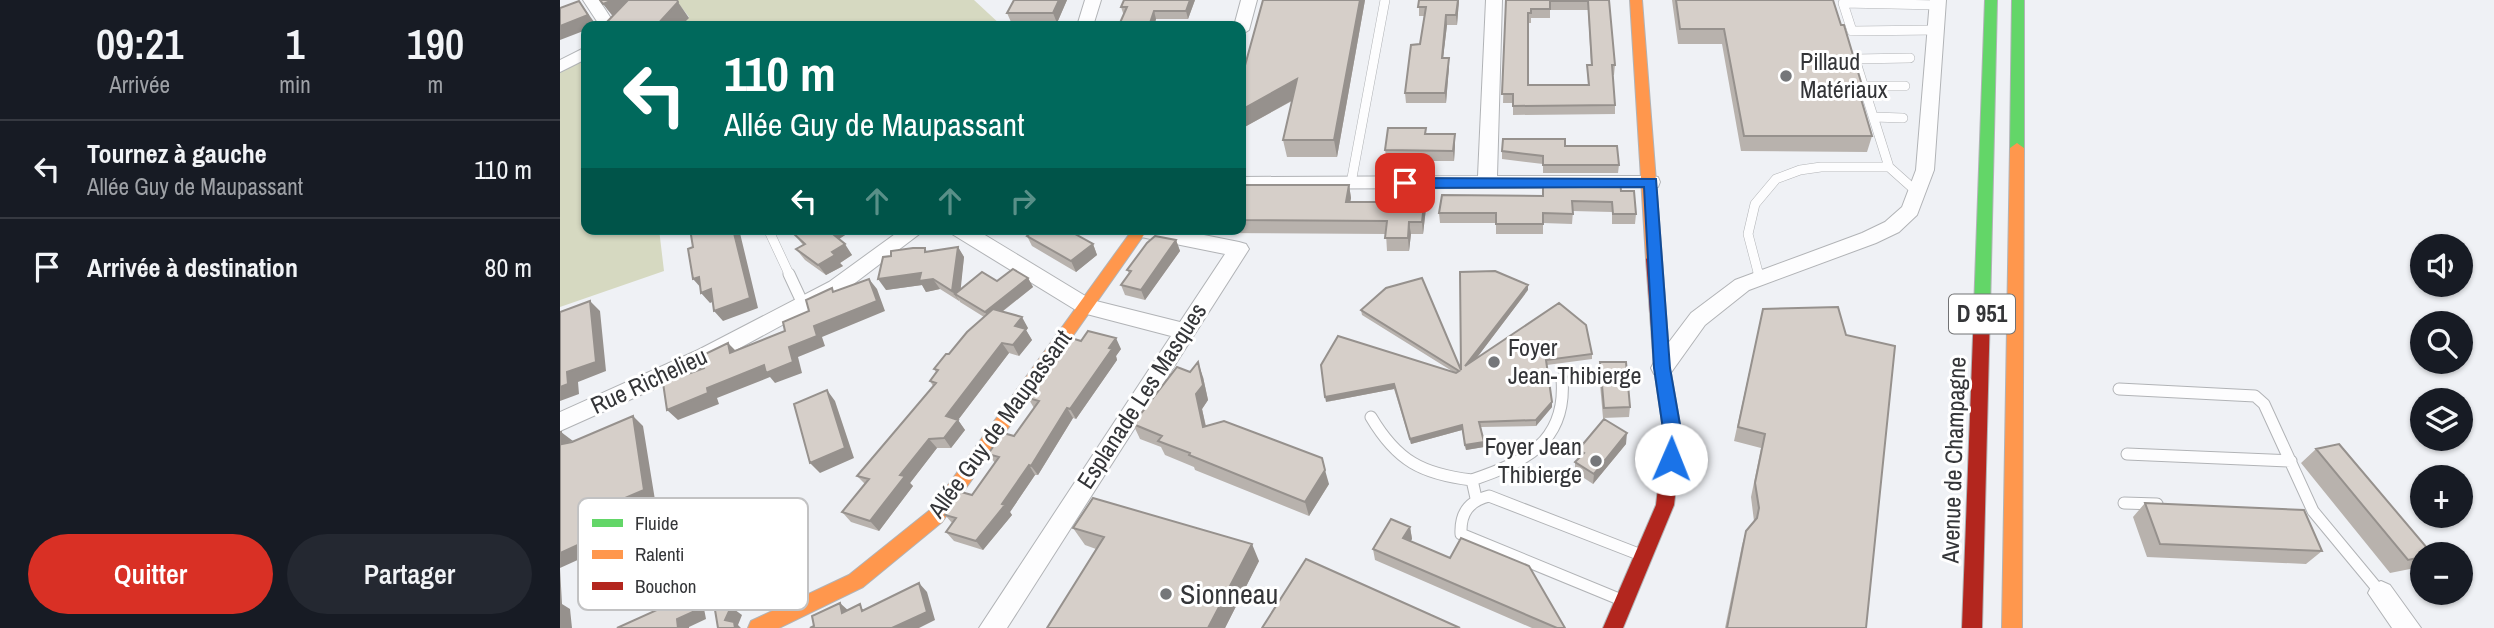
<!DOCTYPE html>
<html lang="fr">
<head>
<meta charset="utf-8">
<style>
  body { margin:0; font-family:"Archivo Narrow",sans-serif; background:#242831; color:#f1f3f6; height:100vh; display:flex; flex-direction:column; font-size:26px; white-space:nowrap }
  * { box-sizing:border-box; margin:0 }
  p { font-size:23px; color:#9ea1a6 }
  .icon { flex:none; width:38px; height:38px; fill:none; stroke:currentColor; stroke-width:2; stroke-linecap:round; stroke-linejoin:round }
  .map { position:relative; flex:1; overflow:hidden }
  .sheet { display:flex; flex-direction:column; background:#171b24; width:560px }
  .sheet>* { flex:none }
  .top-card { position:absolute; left:21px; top:21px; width:665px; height:214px; border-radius:14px; box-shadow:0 2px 5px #0004; background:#00695c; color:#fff; overflow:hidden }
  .tools { position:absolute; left:1850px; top:234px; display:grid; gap:14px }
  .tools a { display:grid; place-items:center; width:63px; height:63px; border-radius:50%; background:#171b24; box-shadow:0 2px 5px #0004; font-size:35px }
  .pin { position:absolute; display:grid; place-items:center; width:60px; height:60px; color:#fff; margin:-30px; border-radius:14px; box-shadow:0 4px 10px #0006 }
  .me { position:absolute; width:77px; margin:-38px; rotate:1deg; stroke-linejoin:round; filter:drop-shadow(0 0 5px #0008) }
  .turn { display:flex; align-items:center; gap:24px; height:147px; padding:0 28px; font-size:32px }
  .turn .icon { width:91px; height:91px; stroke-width:2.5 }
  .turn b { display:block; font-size:49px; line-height:60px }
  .lanes { display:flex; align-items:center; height:66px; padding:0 28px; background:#0003; justify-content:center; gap:35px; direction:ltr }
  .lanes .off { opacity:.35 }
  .eta { display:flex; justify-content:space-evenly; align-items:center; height:119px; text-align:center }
  .eta b { font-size:42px; font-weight:600; line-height:49px }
  .primary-button { display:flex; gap:14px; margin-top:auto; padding:14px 28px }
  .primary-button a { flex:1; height:80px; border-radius:42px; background:#d93025; color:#fff; font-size:28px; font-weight:600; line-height:80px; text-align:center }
  .primary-button a+a { background:#242831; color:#f1f3f6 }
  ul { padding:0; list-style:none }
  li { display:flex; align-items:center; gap:21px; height:98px; padding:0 28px; border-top:2px solid #363941 }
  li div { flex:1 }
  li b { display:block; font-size:26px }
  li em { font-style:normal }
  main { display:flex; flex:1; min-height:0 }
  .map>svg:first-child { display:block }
</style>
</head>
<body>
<main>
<section class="sheet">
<div class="eta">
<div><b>09:21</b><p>Arrivée</p></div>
<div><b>1</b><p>min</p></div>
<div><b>190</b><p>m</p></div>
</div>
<ul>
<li><svg class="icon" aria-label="left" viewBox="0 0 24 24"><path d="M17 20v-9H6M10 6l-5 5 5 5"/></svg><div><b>Tournez à gauche</b><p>Allée Guy de Maupassant</p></div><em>110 m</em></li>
<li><svg class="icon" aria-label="arrive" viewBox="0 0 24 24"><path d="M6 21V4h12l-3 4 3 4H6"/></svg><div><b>Arrivée à destination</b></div><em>80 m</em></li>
</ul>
<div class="primary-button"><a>Quitter</a><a>Partager</a></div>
</section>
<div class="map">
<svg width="1934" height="628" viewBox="0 0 1934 628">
  <rect width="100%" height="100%" fill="#eff1f5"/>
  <!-- green -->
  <path fill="#d6d9c1" d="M116 0H414L442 26H121L129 17Z
    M26 59V229H99L104 271 0 307V73Z"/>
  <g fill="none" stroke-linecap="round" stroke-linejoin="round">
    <defs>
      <path id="lane-far1" d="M1376 30 1292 31 1283 3 1378 5
        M1350 58 1295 59 1329 167 1357 192
        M1304 86H1345
        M1314 117 1343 118
        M791 183 825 0
        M208 229 230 276
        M1199 276 1188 234 1195 204 1216 179 1240 170 1261 167H1329"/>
      <path id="lane" d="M229 274 243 304
        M1199 274 1200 278
        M1559 389 1695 396 1704 404 1753 511 1821 593
        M811 417C837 461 862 474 912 480L916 498
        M1567 454 1731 461
        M912 480C965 462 1007 442 1002 379
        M1564 503 1597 504
        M1059 599 901 534C900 513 909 501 929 496L1081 555"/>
      <path id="street" d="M23 0H39L56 26H40Z
        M525 0H541L533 26H517Z
        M681 0H697L689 30 681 35V26H674Z
        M926 0H942L937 176H1091L1098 177 1100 182 1098 187 681 189V177L918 176Z
        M1370 0H1386L1374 170 1357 215 1339 232 1316 243 1189 290 1145 325 1110 374 1102 377 1094 374 1091 368 1094 362 1131 313 1175 280 1302 233 1325 222 1342 207 1356 170Z
        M26 47V59L0 72V60Z
        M342 229H366L283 292 154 362 0 431V412L138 350 269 282Z
        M389 229H415L532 300 620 322 665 254 581 237 574 235 572 229H614L679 242 686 244 689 249 447 628H419L611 336 519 312 392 234Z
        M1821 581 1830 585 1861 628H1832L1808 593 1812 585Z"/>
      <path id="fast" d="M1425 0H1437L1430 310 1428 314H1416L1414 310Z
        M1452 0H1464V148L1457 153 1450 148Z"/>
      <path id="slow" d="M1070 0H1082L1102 259 1094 265 1086 259Z
        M1457 143 1464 148 1462 628H1442L1450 148Z
        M573 229H588L382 522 303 587 219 628H188L191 621 289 575 370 510Z"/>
      <path id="jam" d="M1094 253 1102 259 1110 368 1122 436 1114 505 1063 628H1043L1096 505 1104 436 1094 368 1086 259Z
        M1422 304 1428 306 1430 310 1422 628H1402L1414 310 1416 306Z"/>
    </defs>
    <!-- lane-far1 casing -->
    <use href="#lane-far1" stroke="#b1b3b6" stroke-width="10"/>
    <!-- lane casing -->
    <use href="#lane" stroke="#b1b3b6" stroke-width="13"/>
    <!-- street casing -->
    <use href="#street" stroke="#b1b3b6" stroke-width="2"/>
    <!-- fast casing -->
    <use href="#fast" stroke="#b1b3b6" stroke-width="2"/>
    <!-- slow casing -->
    <use href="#slow" stroke="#b1b3b6" stroke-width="2"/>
    <!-- jam casing -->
    <use href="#jam" stroke="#b1b3b6" stroke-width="2"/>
    <!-- lane-far1 -->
    <use href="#lane-far1" stroke="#fdfdfe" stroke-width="9"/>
    <!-- lane -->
    <use href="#lane" stroke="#fdfdfe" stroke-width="11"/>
    <!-- street -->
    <use href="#street" fill="#fdfdfe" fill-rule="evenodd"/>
    <!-- fast -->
    <use href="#fast" fill="#63d668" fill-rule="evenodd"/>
    <!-- slow -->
    <use href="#slow" fill="#ff974d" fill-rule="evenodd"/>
    <!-- jam -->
    <use href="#jam" fill="#b3261e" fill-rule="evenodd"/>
  </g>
  <!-- wall -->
  <path fill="#b8b2ad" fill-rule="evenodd" d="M454 0H507L497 23 451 22 447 13Z
    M635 0 628 19H596L594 26H560L564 16 561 7Z
    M703 0H805L777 157H727L723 140 732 101 681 129V80Z
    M859 0H899L897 25H887L883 58H889V67L886 103H846L845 93 860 44 864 16H859Z
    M946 0H1049L1055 65 1054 75H1053L1055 105V114L953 115V103H943ZM990 10H1028L1031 65H1027L1028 85H968V23H971V18H990Z
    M1112 0H1273L1304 92 1301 101 1312 136 1307 152 1181 151 1162 44H1118Z
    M866 128V134L895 145 894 161H827L825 150Z
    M1005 146 1059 165 1058 173H983V164L942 159V151Z
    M681 185H789L791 198 790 202 866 208 863 234H851L849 251H827L826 234 645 233 629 229H681Z
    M1061 191 1076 214 1075 224H1052V212L1013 211 1012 224 983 223V234H936V223H880L879 213 983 196Z
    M232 229H294L279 239 292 255 280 263 283 266 266 275 245 260 236 249 243 245 233 233 234 232Z
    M467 236 533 244 537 255 516 272 472 246Z
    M616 240 620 251 585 300 565 295 561 285 569 273 567 270Z
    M398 247 404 257 400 289 437 281 468 278 473 287 442 312 468 328 466 330 472 340 459 356 449 353 398 420 405 430 391 448H377L350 483 353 486 319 531 291 522 282 512 305 484 297 476 373 386 370 381 376 372 374 369 424 317 400 302 399 300V301L380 289 366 292 362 285 326 290 331 256 365 248 367 252Z
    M968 290 915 360 1032 354V359L987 365 992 407 976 426 921 427 924 447 906 450 902 430 851 444 834 389 766 402 892 371 802 315 801 310 901 370Z
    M1203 309 1306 628H1165L1182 545 1186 531 1194 521 1191 497 1201 448 1174 441Z
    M521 341 561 349 556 356 557 360 516 419 513 418 478 475H475L450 512 452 515 423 550 394 541 386 532 392 523 385 515 412 495 435 463 428 454 454 436 474 408 468 398Z
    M1040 362 1070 407 1069 417 1043 418 1039 373Z
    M643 377 648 400 642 409 646 426 769 484 749 516 635 470 634 467 605 455 601 447 580 439 573 424Z
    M1066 444 1033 484 1015 472V462L1018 460V450Z
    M1756 449 1862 555V563L1855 568 1830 573 1741 463Z
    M1585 503 1762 551 1746 564 1587 557 1573 517Z
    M850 527 852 539 850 541 1005 628H972L815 560 813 549Z
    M513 528 699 561 665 628H487L536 549 525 545Z"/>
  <!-- shaded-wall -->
  <path fill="#96918d" d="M53 0H82L55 19 43 4Z
    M499 0H507L497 23 493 13Z
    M630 0H635L628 19 626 11Z
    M800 0H805L777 157 774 140Z
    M898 0H899L897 25 896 15Z
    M19 1 37 26H26V30L0 40V26Z
    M118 2 129 18 121 26H96Z
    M594 11 596 19 594 26H589Z
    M886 15 887 25 882 67V58Z
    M889 58V67L886 103 885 93Z
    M737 79 740 96 681 129V110Z
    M895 134V145L894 161 893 151Z
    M789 185 791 198 788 214 786 202Z
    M865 195 866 208 863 234 862 222Z
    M849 222 851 234 849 251 848 238Z
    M173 229H179L198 308 163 321 154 311Z
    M270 229H294L276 241 268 230Z
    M616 240 620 251 585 300 581 290Z
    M285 244 292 255 280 263 283 266 266 275 258 265 272 252Z
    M533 244 537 255 516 272 511 261Z
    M398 247 404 257 400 296 395 294 399 301 392 291Z
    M361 273 373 279 380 289 366 292 362 285 326 290 318 279Z
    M139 277 142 289 133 279Z
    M468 278 473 287 430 321 425 312Z
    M309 279 317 289 325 311 262 337 265 346 238 357 242 373 215 383 210 377 157 398 159 404 118 420 107 410 254 326Z
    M968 285V290L906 372 905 366Z
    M151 289 159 299 150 303 141 293Z
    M30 301 40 311 46 371 18 382 19 394 0 401V387L7 372Z
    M462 317 468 328 466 330 472 340 459 356 453 345 455 326Z
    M556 338 561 349 556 356 557 360 516 419 510 409Z
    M168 343 178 353H170Z
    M442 343 449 353 398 420 405 430 391 448 384 438 386 416Z
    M638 362 643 377 648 400 642 409 649 442 643 427 636 394Z
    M834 384V389L766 402 765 397Z
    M267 390 275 401 294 458 260 473 250 463Z
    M992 402V407L976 426V420Z
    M507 408 513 418 478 475 471 466Z
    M73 416 83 426 95 500 30 527 33 553 0 568V553Z
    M902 425V430L851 444 850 439Z
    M1 432 13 441 2 444Z
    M1067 433 1066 444 1033 484 1034 474Z
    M369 439 377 448 350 483 353 486 319 531 310 521 340 475Z
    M924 442V447L906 450 905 445Z
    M469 465 475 475 450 512 452 515 423 550 416 541Z
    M765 470 769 484 749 516 745 502Z
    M179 503 190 513 181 515Z
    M195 509 206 518H197Z
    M206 514 216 523 229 592 190 610 179 602Z
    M850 527 852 539 845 550 843 538Z
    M157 536 168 545 155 551 143 542Z
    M692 544 699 561 665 628H648Z
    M171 554 182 563 172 567 161 558Z
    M0 568 2 604 10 609 12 628H0Z
    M359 583 367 592 375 620 359 628H332Z
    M130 584 141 593 146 619 129 627V628H118L117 619Z
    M280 603 290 612 282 613Z
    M171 607 182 615 178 625 181 628H175L165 620Z"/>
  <!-- building -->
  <path fill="#d6cfc9" stroke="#96918d" stroke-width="2" fill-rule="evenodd" d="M40 0H53L43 4Z
    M68 0H117L118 2 96 26H43Z
    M454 0H499L493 13H447Z
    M564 0H630L626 11H594L589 26H565V25H559L567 7H561Z
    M703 0H800L774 140H723L737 79 681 110V80Z
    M859 0H898L896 15H886L882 58H889L885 93H845L851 45 860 44 866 7H858Z
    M946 0H1049L1055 65H1052L1055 105 953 106V94H942ZM990 1H1028L1032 65H1027L1029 85H968V13H971V9H990Z
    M1116 0H1273L1281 25H1284L1304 92H1299L1312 136H1184L1164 29H1120Z
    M19 1 28 15 0 26V8Z
    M828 128H866L865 134H895L893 151 825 150Z
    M943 139H1005V146H1057L1059 165H983V156L942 151Z
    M983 180H1060L1061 191H1074L1076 214H1053L1052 202 1012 201 1013 214 983 213V224H936V213H879L882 195 983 196Z
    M681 185H789L786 202H830L831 196 865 195 862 222H849L848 238H825L827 221 681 220Z
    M130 229H173L190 298 154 311 151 289 141 293 139 277 133 279 128 249 133 247Z
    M236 229H270L268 230 285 244 272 252 275 255 258 265 236 249 245 244 233 233 237 230Z
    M475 229H506L533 244 511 261 467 236Z
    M595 236 616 240 581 290 561 285 571 271 567 270 587 243Z
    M398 247 392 291 373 279 359 281 361 273 318 279 323 257 331 256V251L353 248H365V252Z
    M453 269 468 278 425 312 395 294 422 272 437 281Z
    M935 271 968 285 905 366 999 303 1026 325 1032 354 986 360 992 402 976 420 919 422 924 442 905 445 902 425 850 439 834 384 765 397 761 365 778 336 896 373 899 371 801 310 826 288 862 278 901 370 900 272Z
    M309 279 317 301 254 326 257 336 229 347 233 362 206 373 204 365 147 388 148 393 107 410 103 383 144 368 141 356 168 343 170 353 225 331 223 322 249 311 246 300 272 288 273 292Z
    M30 301 36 362 7 372 8 384 0 387V312Z
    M1278 307 1286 335 1335 346 1306 628H1167L1186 531 1197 518 1199 508 1195 483 1205 434 1178 427 1203 309Z
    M433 309 462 317 455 326 466 329 453 345 442 343 386 416 398 420 384 438 369 439 340 475 345 476 310 521 282 512 309 479 297 476 376 383 370 381 378 370 374 369 386 354H389L407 332Z
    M528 331 556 338 549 348 552 349 510 409 507 408 471 466 469 465 442 504 445 505 416 541 386 532 396 518 385 515 401 492 412 495 439 457 428 454 443 433 454 436 479 401 468 398 511 338 521 341Z
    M638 362 643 385 636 394 643 427 664 421 762 458 765 470 745 502 629 455 630 453 598 441 602 436 573 424 617 367 630 372Z
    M1040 362H1066L1070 407 1044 408Z
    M267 390 285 448 250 463 234 404Z
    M73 416 84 490 18 518 20 544 0 553V432H1L2 444 12 442Z
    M1044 419 1067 433 1034 474 1015 462 1024 453 1018 450Z
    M1779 444 1873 555H1862V557L1848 560 1756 449Z
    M533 498 692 544 648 628H487L544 537 513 528Z
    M1585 503 1744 510 1762 551 1600 544Z
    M831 519 850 527 843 538 890 558 901 538 969 566 1005 628H997L813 549Z
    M746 559 900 628H702Z
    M359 583 367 612 332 628H250L254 626 252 616 280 603 282 613 300 604 302 611Z
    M130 584 135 611 117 619 118 628H57L97 610 95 597Z
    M171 607 165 620 174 622 175 628H158L155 610Z"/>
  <!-- route -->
  <path fill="#1a73e8" stroke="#114b97" stroke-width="2" d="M845 178 1096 179 1110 368 1122 436 1117 464 1111 466 1104 464 1102 459 1104 436 1094 368 1084 187 845 188 838 183Z"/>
  <!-- markers -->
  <g fill="#75777a" stroke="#fff" stroke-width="2.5">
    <circle cx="1226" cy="76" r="7"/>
    <circle cx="934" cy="362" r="7"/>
    <circle cx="1036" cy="461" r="7"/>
    <circle cx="606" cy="594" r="7"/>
  </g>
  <g text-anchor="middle" stroke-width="6" stroke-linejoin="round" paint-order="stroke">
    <!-- shield labels -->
    <rect fill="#fff" stroke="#717274" stroke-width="2" x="1389" y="294.5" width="66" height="39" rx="5"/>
    <g font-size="23" font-weight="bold" fill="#343538">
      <text x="1422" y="322">D 951</text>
    </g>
    <!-- poi labels -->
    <g font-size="24" fill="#343538" stroke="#fff" text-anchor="start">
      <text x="1240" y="70">Pillaud<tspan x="1240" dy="28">Matériaux</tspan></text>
      <text x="948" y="356">Foyer<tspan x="948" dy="28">Jean-Thibierge</tspan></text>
      <text x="1022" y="455" text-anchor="end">Foyer Jean<tspan x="1022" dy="28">Thibierge</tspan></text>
    </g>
    <!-- street labels -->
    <g font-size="24" fill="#343538" stroke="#fff">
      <text transform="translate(89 381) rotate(-25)" y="8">Rue Richelieu</text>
      <text transform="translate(582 396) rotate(-57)" y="8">Esplanade Les Masques</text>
      <text transform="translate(440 424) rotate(-54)" y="8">Allée Guy de Maupassant</text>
      <text transform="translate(1394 460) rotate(-88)" y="8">Avenue de Champagne</text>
    </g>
    <!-- near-poi labels -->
    <g font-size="28" fill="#343538" stroke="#fff" text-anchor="start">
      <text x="620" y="604">Sionneau</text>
    </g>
  </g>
  <!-- legend -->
  <rect x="18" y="498" width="230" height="112" rx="10" fill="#fff" stroke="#c2c2c3" stroke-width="2"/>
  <rect x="32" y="519" width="31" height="8" fill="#63d668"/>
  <rect x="32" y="550" width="31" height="9" fill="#ff974d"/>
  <rect x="32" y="582" width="31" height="8" fill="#b3261e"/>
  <g font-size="19" fill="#343538">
    <text x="75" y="530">Fluide</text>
    <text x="75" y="561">Ralenti</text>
    <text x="75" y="593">Bouchon</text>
  </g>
</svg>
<div class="tools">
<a><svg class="icon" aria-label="sound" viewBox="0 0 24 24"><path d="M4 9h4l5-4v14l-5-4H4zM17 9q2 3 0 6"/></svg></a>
<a><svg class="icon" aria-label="search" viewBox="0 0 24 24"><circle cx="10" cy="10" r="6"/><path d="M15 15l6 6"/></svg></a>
<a><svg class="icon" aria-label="layers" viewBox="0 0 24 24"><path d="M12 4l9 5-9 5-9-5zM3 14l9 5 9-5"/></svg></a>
<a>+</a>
<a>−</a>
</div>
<div class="pin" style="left:845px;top:183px;background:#d93025"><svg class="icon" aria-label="arrive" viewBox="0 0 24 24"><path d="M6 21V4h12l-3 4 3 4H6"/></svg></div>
<svg class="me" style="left:1111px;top:459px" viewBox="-20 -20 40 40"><circle r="19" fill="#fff"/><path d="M0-13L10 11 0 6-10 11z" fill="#1a73e8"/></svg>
<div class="top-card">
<div class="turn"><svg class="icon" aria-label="left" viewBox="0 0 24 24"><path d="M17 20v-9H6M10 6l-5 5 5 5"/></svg><div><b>110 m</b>Allée Guy de Maupassant</div></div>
<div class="lanes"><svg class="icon" aria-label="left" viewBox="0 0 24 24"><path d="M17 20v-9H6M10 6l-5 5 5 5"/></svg><svg class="icon off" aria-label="ahead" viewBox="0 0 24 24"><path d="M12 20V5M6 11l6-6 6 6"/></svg><svg class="icon off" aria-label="ahead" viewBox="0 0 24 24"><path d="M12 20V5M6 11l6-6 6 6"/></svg><svg class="icon off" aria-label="right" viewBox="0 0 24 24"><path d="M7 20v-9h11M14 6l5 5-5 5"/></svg></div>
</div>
</div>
</main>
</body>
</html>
